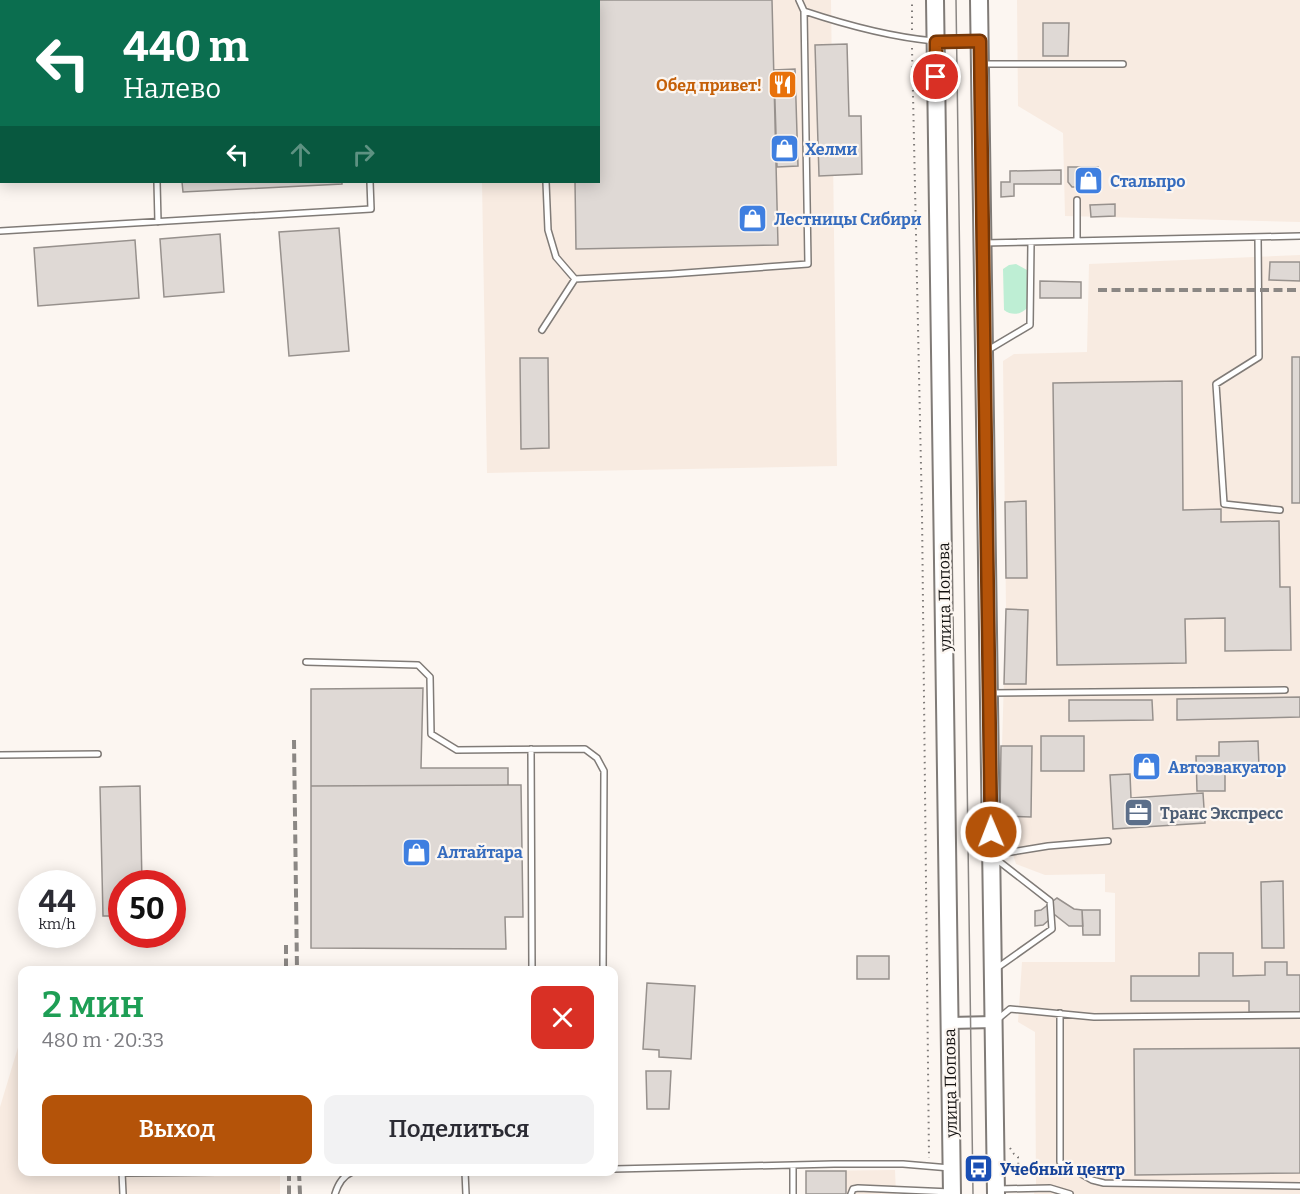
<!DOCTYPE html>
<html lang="ru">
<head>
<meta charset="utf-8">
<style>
  body { margin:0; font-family:Bitter,serif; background:#f2f2f3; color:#2b2b33; height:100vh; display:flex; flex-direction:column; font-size:22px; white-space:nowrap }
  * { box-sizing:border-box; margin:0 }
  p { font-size:20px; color:#7c7c81 }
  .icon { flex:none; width:33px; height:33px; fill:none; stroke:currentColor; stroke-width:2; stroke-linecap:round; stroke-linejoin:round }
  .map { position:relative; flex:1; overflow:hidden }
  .drawer { position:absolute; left:18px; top:966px; width:600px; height:210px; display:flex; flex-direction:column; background:#fff; border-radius:12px; box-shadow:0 3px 15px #0003 }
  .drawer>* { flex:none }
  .banner { position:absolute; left:0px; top:0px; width:600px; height:183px; box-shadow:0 3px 15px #0003; background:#0b6e4f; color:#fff; overflow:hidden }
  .speed { position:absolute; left:18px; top:870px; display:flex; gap:12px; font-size:30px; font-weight:700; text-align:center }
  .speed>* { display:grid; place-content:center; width:78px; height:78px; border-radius:50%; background:#fff; box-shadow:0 3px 15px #0003; line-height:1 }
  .speed small { font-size:15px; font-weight:400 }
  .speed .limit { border:9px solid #d22; background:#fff; color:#111 }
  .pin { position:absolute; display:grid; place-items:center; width:51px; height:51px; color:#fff; margin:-26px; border:3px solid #fff; border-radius:50%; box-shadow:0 2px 6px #0007 }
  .me { position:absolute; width:66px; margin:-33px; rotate:359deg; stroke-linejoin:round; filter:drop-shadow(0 0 4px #0008) }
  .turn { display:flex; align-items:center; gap:21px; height:126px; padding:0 24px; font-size:27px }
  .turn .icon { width:78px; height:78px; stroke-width:2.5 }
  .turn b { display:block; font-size:42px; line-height:51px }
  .lanes { display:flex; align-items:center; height:57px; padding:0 24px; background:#0003; justify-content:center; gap:30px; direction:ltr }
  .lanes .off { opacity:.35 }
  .round { display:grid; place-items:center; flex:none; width:63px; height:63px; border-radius:12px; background:#f2f2f3 }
  .summary { display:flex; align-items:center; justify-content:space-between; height:102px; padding:0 24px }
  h1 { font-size:36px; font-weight:600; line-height:45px; color:#1e9e55 }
  .action { display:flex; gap:12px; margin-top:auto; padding:12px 24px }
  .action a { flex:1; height:69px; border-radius:12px; background:#b45309; color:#fff; font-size:24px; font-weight:600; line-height:69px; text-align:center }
  .action a+a { background:#f2f2f3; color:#2b2b33 }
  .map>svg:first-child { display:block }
</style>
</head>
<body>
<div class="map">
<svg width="1300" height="1194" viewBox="0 0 1300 1194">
  <rect width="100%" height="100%" fill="#fcf6f1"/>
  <!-- built -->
  <path fill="#f8ebe1" d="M479 0H831L837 466 487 473 482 182H598V2Z
    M1017 0H1300V222L1065 216 1063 133 1018 106Z
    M1300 255V1194H1034L1036 1184 1035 1032 1018 1022 1022 962H1115V893L1105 892V874L1045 875 1016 864 1000 816 1006 609 1003 361 1014 354 1087 352 1089 264Z
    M22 1034V1172H280V1194H0V1107Z
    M895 1170 896 1194H806V1171Z"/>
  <!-- green -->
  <path fill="#beeed4" d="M1016 264 1027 270 1028 307C1021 315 1012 316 1004 310L1003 269 1009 265Z"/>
  <!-- building -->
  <path fill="#dfd9d5" stroke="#97918d" stroke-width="1.5" d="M572 0H772L778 245 576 249 575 182H598V2Z
    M1043 23H1069L1068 56H1043Z
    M847 44 849 116H861L862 174 819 176 815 45Z
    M795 69 798 166 777 167 774 70Z
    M1068 167H1098V187H1072L1068 182Z
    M1061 170V184H1014V196L1001 197V182H1010V171Z
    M182 182H342V184L183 192Z
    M1115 204V216L1091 217 1090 205Z
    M339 228 349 351 289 356 279 232Z
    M220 234 224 292 164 297 160 239Z
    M135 240 139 298 38 306 34 248Z
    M1270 262H1300V281L1269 280Z
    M1040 281 1081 282V298H1040Z
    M1292 357H1300V503H1292Z
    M520 358H548L549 448 521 449Z
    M1182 381 1183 510 1221 509V522L1279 521 1280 587H1290L1291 650 1225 651V618L1185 619 1186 663 1057 665 1053 383Z
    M1026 501 1027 578H1006L1005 502Z
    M1006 609 1028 610 1026 684H1004Z
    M423 688 421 768H508V785L311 786V689Z
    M1300 697V717L1177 720V699Z
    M1069 700H1152L1153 720 1069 721Z
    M1041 736H1084V771H1041Z
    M1258 741 1259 767H1225V791H1197L1196 756H1219V742Z
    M1001 746H1032L1031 817 1000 816Z
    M1130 774 1131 798 1203 793 1205 823 1113 829 1110 775Z
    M521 785 523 917H505L506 949 311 948V786Z
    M140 786 142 884H122V916H103L100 787Z
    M1283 881 1284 948H1262L1261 882Z
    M1057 898 1074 909 1082 910 1083 926H1069L1055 915 1043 925 1035 926V911L1041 910Z
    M1082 910H1100V935H1083Z
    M1199 953H1233V976L1265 975V962H1287V975H1300V1012H1249V1001H1131V976H1199Z
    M857 956H889V979H857Z
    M647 983 695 986 691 1059 659 1057V1050L643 1049Z
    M1300 1048V1173L1135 1175 1134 1049Z
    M646 1071H671L669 1109H647Z
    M806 1171H846V1194H806Z"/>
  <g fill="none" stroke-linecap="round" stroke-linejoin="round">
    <defs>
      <path id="lane" d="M149 0V2
        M361 0V2
        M395 0V2
        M536 0V2
        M799 0 804 11C846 25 891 37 934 41
        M981 64H1123
        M157 182 158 222
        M546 182 548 230 556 257 575 279 671 274 808 264 804 11
        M1077 200V241
        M0 231 371 209 370 182
        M1258 237 1259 357 1216 384 1224 504 1280 510
        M984 243 1300 236
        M542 330 575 279
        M988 350 1030 325 1031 243
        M306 662 418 665 430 677 431 734 457 750 585 749 597 758 604 771 603 970
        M991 693 1285 690
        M531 749 532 970
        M0 755 98 754
        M993 855 1048 846 1108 841
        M996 859 1050 901 1052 929 997 968
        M1060 1013V1162L1092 1180 1104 1183 1300 1186
        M998 1019 1010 1009 1094 1017 1300 1015
        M793 1165V1194
        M614 1169 834 1164H903L950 1168
        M122 1172 123 1194
        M465 1172 466 1194
        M123 1173 216 1172
        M998 1189 1050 1188 1070 1194
        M335 1194C338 1184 343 1176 352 1172
        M851 1194 853 1189 858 1188 951 1192"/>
      <path id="street" d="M936 42 979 41
        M950 1023 994 1022"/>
      <path id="secondary" d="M935 0 952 1194
        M979 0 996 1194"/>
    </defs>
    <!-- lane casing -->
    <use href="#lane" stroke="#807b77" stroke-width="8"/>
    <!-- street casing -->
    <use href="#street" stroke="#807b77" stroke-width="14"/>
    <!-- secondary casing -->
    <use href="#secondary" stroke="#807b77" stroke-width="20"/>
    <!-- path -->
    <path stroke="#7e7a78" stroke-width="2" stroke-dasharray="1.5 4.5" stroke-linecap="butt" d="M912 30V0
      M912 48 922 513 929 1158
      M1010 1148 1014 1154 1018 1157 1019 1180"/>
    <!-- lane -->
    <use href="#lane" stroke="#fff" stroke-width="5"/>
    <!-- street -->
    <use href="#street" stroke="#fff" stroke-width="10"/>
    <!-- secondary -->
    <use href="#secondary" stroke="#fff" stroke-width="16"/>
    <!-- tram -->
    <path stroke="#8b8784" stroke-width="1.5" d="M956 0 973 1194"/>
    <!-- rail -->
    <path stroke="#8b8784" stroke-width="4" stroke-dasharray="9 4.5" stroke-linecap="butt" d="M1098 290H1300
      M294 740 297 970
      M286 945V970
      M289 1172V1194
      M299 1172 300 1194"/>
  </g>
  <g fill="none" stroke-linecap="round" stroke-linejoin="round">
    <defs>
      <path id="route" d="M936 77V42L980 41 991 832"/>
    </defs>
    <!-- route casing -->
    <use href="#route" stroke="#753606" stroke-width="15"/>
    <!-- route -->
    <use href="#route" stroke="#b45309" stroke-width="10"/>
  </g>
  <!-- icons -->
  <defs>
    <symbol id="restaurant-square" viewBox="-11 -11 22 22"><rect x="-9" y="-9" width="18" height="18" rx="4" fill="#e8710a" stroke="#fcf6f1"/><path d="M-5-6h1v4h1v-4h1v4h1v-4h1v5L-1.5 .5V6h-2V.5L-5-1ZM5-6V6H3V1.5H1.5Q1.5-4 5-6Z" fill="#fff"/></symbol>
    <symbol id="shop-square" viewBox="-11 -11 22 22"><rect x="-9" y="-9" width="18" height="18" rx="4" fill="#3f7fe0" stroke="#fcf6f1"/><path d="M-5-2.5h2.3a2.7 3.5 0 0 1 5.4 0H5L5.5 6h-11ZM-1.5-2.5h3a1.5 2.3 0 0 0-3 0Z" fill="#fff"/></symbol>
    <symbol id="office-square" viewBox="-11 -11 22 22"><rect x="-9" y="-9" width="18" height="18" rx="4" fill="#5c6f8a" stroke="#fcf6f1"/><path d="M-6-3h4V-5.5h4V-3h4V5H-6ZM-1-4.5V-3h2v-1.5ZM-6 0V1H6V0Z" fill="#fff"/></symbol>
    <symbol id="bus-square" viewBox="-11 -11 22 22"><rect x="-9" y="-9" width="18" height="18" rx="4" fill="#1a4fb4" stroke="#fcf6f1"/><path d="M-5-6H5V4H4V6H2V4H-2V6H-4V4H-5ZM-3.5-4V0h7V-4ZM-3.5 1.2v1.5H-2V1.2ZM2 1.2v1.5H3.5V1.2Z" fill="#fff"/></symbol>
  </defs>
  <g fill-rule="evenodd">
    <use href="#restaurant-square" x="766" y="68" width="33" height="33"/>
    <use href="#shop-square" x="768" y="132" width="33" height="33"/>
    <use href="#shop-square" x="1072" y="164" width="33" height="33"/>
    <use href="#shop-square" x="736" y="202" width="33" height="33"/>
    <use href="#shop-square" x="1130" y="750" width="33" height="33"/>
    <use href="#office-square" x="1122" y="796" width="33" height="33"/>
    <use href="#shop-square" x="400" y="836" width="33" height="33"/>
    <use href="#bus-square" x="962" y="1152" width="33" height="33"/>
  </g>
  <g text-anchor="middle" stroke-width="4.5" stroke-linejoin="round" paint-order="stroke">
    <!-- food labels -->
    <g font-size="16" font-weight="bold" fill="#c56008" stroke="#fcf6f1" text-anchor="end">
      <text x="762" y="91">Обед привет!</text>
    </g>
    <!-- shop labels -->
    <g font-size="16" font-weight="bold" fill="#366cbe" stroke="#fcf6f1" text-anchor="start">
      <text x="805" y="155">Хелми</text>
      <text x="1110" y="187">Стальпро</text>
      <text x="774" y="225">Лестницы Сибири</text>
      <text x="1168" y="773">Автоэвакуатор</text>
      <text x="437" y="858">Алтайтара</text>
    </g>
    <!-- street labels -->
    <g font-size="16" fill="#131110" stroke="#fcf6f1">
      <text transform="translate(944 597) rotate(-91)" y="6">улица Попова</text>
      <text transform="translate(950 1083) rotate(-91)" y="6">улица Попова</text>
    </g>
    <!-- service labels -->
    <g font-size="16" font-weight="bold" fill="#4e5e75" stroke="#fcf6f1" text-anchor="start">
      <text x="1160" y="819">Транс Экспресс</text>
    </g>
    <!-- transit labels -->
    <g font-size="16" font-weight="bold" fill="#164399" stroke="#fcf6f1" text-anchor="start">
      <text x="1000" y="1175">Учебный центр</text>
    </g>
  </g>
</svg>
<div class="speed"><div>44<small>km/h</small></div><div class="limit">50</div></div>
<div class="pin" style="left:936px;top:77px;background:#d93025"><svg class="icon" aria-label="arrive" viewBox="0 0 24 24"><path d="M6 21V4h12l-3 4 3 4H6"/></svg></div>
<svg class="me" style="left:991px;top:832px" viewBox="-20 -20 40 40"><circle r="17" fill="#b45309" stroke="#fff" stroke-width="3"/><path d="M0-11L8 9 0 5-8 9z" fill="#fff"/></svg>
<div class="banner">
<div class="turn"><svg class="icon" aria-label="left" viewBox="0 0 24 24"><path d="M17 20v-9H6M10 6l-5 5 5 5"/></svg><div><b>440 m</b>Налево</div></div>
<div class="lanes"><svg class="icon" aria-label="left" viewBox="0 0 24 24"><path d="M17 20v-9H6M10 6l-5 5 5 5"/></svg><svg class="icon off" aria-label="ahead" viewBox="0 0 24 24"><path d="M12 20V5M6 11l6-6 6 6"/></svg><svg class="icon off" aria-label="right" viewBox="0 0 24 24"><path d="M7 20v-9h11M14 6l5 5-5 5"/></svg></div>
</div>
<section class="drawer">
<div class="summary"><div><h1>2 мин</h1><p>480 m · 20:33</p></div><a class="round" style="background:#d93025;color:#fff"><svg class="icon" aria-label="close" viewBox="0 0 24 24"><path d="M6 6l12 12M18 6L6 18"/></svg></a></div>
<div class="action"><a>Выход</a><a>Поделиться</a></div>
</section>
</div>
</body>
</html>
